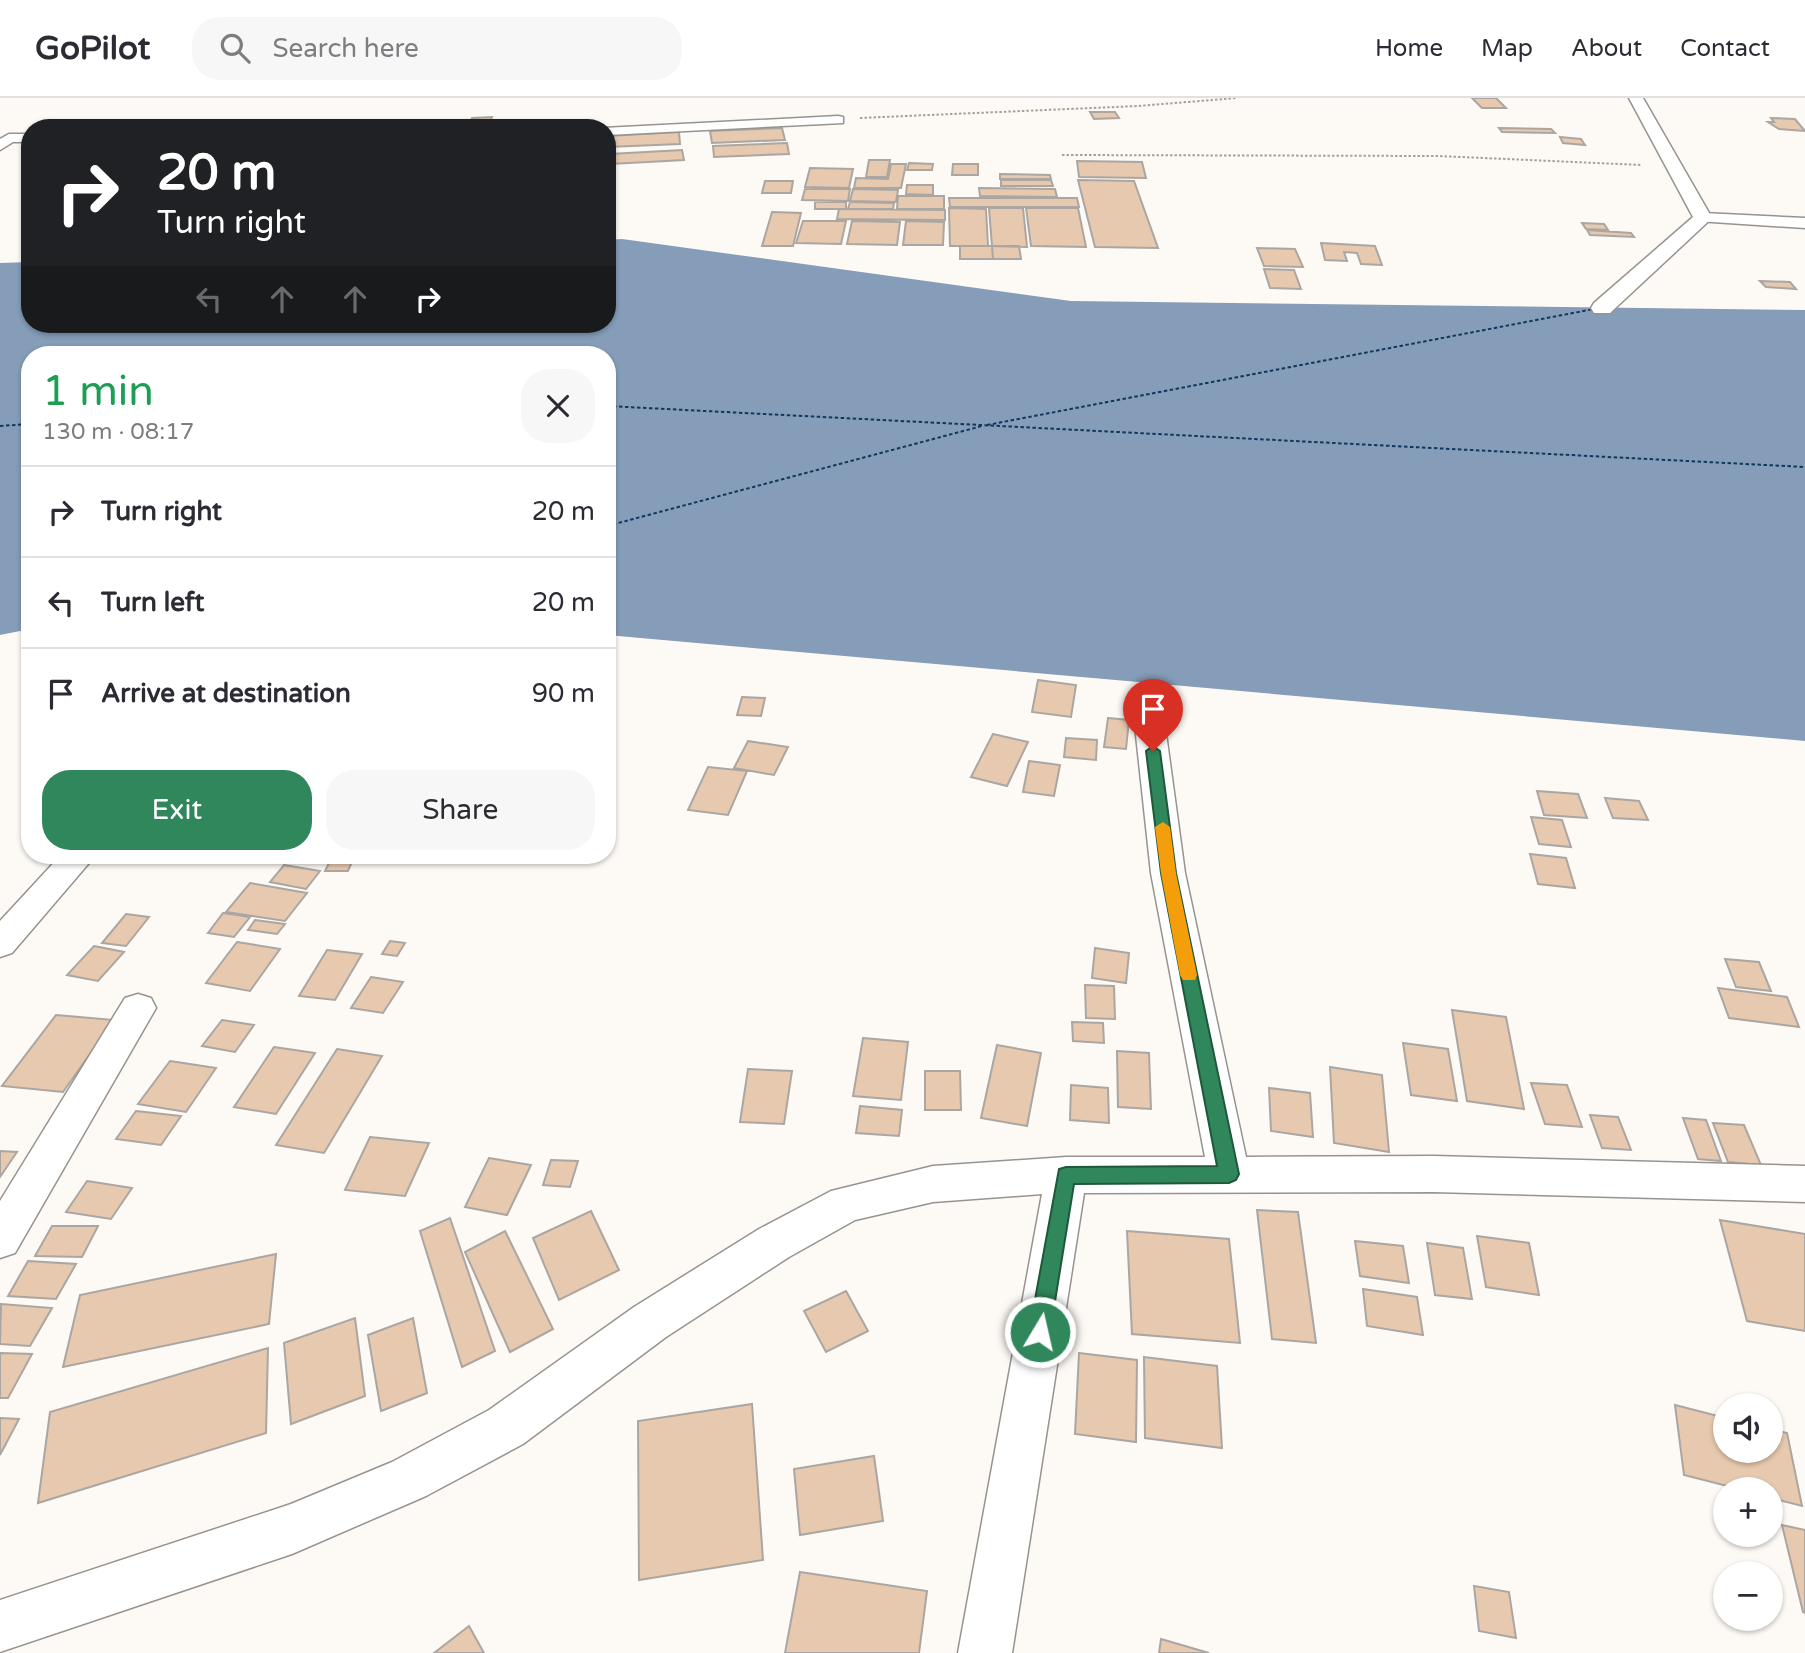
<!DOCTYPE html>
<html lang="en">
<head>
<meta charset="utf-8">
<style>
  body { margin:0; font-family:"Varela Round",sans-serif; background:#f7f7f7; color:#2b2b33; height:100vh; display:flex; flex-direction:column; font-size:26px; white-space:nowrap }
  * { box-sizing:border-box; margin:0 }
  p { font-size:23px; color:#7c7c81 }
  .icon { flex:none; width:38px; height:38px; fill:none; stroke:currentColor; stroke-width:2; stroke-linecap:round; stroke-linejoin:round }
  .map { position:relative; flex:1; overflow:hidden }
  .drawer { position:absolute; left:21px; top:248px; width:595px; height:518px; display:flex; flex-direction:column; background:#fff; border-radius:28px; box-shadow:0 2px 5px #0004 }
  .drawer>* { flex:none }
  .top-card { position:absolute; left:21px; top:21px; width:595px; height:214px; border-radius:28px; box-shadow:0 2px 5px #0004; background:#202124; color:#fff; overflow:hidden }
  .tools { position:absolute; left:1713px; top:1295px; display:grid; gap:14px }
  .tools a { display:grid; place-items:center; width:70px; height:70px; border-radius:50%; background:#fff; box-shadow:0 2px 5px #0004; font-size:35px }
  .pin { position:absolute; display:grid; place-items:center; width:60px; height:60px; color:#fff; margin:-72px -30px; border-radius:50% 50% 50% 0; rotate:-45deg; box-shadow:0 0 7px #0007 }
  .pin .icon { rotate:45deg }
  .me { position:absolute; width:77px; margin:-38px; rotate:9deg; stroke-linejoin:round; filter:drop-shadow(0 0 5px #0008) }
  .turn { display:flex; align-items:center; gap:24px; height:147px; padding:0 21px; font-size:32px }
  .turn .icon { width:91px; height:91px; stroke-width:2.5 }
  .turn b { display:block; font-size:49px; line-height:60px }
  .lanes { display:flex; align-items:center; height:66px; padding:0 21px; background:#0003; justify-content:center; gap:35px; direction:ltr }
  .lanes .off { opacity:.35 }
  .round { display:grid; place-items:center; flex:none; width:74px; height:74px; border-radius:28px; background:#f7f7f7 }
  .overview { display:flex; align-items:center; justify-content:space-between; height:119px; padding:0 21px }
  h1 { font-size:42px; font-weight:600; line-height:52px; color:#1e9e55 }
  .primary-button { display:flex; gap:14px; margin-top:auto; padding:14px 21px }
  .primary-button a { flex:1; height:80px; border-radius:28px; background:#2f875b; color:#fff; font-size:28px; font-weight:600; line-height:80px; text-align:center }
  .primary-button a+a { background:#f7f7f7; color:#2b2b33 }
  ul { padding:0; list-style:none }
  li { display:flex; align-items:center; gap:21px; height:91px; padding:0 21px; border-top:2px solid #e1e1e2 }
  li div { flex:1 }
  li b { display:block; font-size:26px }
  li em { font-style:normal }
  header { display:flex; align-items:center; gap:42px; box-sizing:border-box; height:98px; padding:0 35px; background:#fff; border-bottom:2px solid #e1e1e2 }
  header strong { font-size:33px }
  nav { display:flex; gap:38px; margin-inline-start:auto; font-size:24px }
  .search { width:490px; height:63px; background:#f7f7f7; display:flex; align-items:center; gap:18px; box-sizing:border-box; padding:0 24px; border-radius:28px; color:#7c7c81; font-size:26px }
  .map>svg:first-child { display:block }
</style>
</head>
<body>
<header>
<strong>GoPilot</strong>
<div class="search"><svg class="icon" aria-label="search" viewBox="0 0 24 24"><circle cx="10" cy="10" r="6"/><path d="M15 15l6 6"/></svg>Search here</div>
<nav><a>Home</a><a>Map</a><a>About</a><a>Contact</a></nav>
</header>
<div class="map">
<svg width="1805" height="1555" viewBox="0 0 1805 1555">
  <rect width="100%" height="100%" fill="#fdf9f4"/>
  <!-- water -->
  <path fill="#859db8" d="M622 141 1071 203 1805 212V643L607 537V257H30V531L0 537V165L30 164V226H607V142Z"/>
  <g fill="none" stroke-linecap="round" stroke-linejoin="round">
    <!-- ferry -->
    <path stroke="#11375c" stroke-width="2" stroke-dasharray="3.5 2.5" stroke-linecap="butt" d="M607 308 1805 369
      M987 327 1594 211
      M0 328 30 326
      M607 428 982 328"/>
  </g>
  <!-- building -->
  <path fill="#e7c9af" stroke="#aba6a2" stroke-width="2" d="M1472 0H1496L1506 10H1482Z
    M1090 14H1115L1119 20 1094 21Z
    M492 19 488 29H467L472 20Z
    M1771 20 1795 21 1805 33 1779 31 1768 24H1774Z
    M782 30 785 42 712 45 710 33Z
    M1499 30 1551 31 1555 35 1502 34Z
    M679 34 680 46 608 49V38Z
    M1560 39 1581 41 1585 47 1563 45Z
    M787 45 789 56 714 59 713 48Z
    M682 52 684 62 611 66 610 56Z
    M869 62H890L887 79H866Z
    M1077 63 1142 64 1146 80 1079 79Z
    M909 65 933 66 932 72H907Z
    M891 66H906L901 90H854L856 80 888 81Z
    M953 66H978V77H952Z
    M810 70 853 71 849 90 805 89Z
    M1000 76 1050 77 1051 81H1000Z
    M1001 82H1051L1053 88H1001Z
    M1078 82 1134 83 1158 150 1095 149Z
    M765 83H793L791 95H762Z
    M907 87H933V97L906 96Z
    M979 90 1055 91 1057 99 980 98Z
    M805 91H850L848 103 802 102Z
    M853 91 898 92 896 104 850 103Z
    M898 98H944V111H897Z
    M949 100H1077L1079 109H950Z
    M815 104H846V111H815Z
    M850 104 894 105 893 111H848Z
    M949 110 986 111 988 148H950Z
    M989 110H1023L1027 149 992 148Z
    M1026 110H1078L1086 149 1031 148Z
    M839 111 945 112V122L837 121Z
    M772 114 801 115 793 148H762Z
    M803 123H846L841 146 796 145Z
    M852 123 900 124 897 147 847 146Z
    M906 123 944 124 943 147H903Z
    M1582 125 1604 126 1608 132 1586 131Z
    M1587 132 1631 135 1634 139 1590 137Z
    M1321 145 1375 148 1382 167 1361 166 1357 155 1344 154 1347 163 1325 162Z
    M960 148H992L993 161H960Z
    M992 148H1019L1021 161H993Z
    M1257 150 1295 151 1303 169 1264 168Z
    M1264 171 1294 172 1301 191 1270 190Z
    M1760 183 1790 184 1796 191 1766 189Z
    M1038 582 1076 587 1071 619 1032 614Z
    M742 599 765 600 761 618 737 617Z
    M1108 620 1129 622 1126 651 1104 649Z
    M993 636 1028 644 1007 688 971 679Z
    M1066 640 1097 642 1096 662 1064 659Z
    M748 643 788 649 774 677 734 670Z
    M1029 663 1060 667 1054 698 1023 694Z
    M708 669 747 673 728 717 688 712Z
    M1537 693 1578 696 1587 720 1544 717Z
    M1605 700 1639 703 1648 722 1613 720Z
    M1531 719 1562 722 1571 749 1539 746Z
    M1530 756 1566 760 1575 790 1538 786Z
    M332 759H354L348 773H325Z
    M284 767 320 773 306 791 270 784Z
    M250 785 307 795 285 823 226 814Z
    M223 815 250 819 234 839 208 835Z
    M126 816 149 819 126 848 102 845Z
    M255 822 285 826 277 836 248 832Z
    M390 843 405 845 397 858 382 856Z
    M237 844 280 851 250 893 206 885Z
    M94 848 124 854 98 883 67 877Z
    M1095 850 1129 855 1126 885 1092 880Z
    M327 852 362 856 335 902 299 898Z
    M1725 861 1759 864 1771 893 1736 889Z
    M371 879 403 884 383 915 351 910Z
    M1085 887 1114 888 1115 921 1086 920Z
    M1718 890 1787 899 1799 929 1729 920Z
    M1452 912 1506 919 1524 1011 1467 1003Z
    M56 917 114 922 63 994 2 988Z
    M222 922 254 927 235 954 202 948Z
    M1072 924 1103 925 1104 945 1073 943Z
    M863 940 908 944 901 1002 853 998Z
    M1403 945 1448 951 1457 1003 1411 997Z
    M997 947 1041 955 1027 1028 981 1020Z
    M274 949 315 955 276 1016 234 1009Z
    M337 951 382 958 324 1055 276 1047Z
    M1117 953 1149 955 1151 1011 1118 1009Z
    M170 963 216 970 186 1014 138 1006Z
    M1330 969 1382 977 1389 1054 1334 1045Z
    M748 971 792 973 784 1026 740 1024Z
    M925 973H960L961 1012H925Z
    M1531 985 1567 987 1582 1029 1545 1026Z
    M1071 987 1108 990 1109 1025 1070 1022Z
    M1269 990 1310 995 1313 1039 1271 1033Z
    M860 1008 902 1012 899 1038 856 1035Z
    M136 1013 181 1018 161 1047 116 1041Z
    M1590 1017 1618 1019 1631 1052 1602 1050Z
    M1683 1020 1706 1022 1721 1063 1698 1061Z
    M1713 1025 1744 1027 1761 1067 1728 1064Z
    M370 1039 429 1045 405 1098 345 1092Z
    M0 1053 17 1054 0 1079Z
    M489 1060 531 1067 507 1117 465 1109Z
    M551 1062 578 1063 570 1089 543 1087Z
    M87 1083 132 1090 111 1121 66 1114Z
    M1257 1112 1298 1114 1316 1245 1272 1241Z
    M591 1113 619 1172 559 1202 533 1140Z
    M450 1120 495 1253 462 1269 420 1133Z
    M1720 1122 1805 1136V1233L1747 1223Z
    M52 1128H98L82 1159 35 1158Z
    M505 1133 553 1231 510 1254 465 1154Z
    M1127 1133 1229 1141 1240 1245 1132 1236Z
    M1477 1138 1529 1145 1539 1197 1486 1189Z
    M1355 1143 1403 1148 1409 1185 1360 1178Z
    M1427 1145 1463 1150 1472 1201 1435 1197Z
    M276 1156 269 1226 63 1269 80 1197Z
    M28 1163 76 1166 56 1201 8 1198Z
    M1363 1191 1417 1199 1423 1237 1367 1228Z
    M846 1193 868 1233 826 1254 804 1213Z
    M1 1206 52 1210 30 1248 0 1246Z
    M355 1220 365 1298 291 1326 284 1245Z
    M413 1220 427 1295 381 1313 368 1237Z
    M268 1250 266 1335 38 1405 50 1314Z
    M0 1255 32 1256 8 1300H0Z
    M1079 1255 1137 1262 1136 1344 1075 1336Z
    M1144 1259 1217 1268 1222 1350 1145 1340Z
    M752 1306 763 1462 639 1482 638 1323Z
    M1675 1307 1726 1320V1353H1771V1331L1787 1335 1802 1408 1771 1400V1391H1739L1684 1377Z
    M0 1320 19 1321 0 1357Z
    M874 1358 883 1423 800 1437 794 1371Z
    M1782 1427 1805 1432V1515L1803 1514Z
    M800 1474 927 1493 919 1555H785Z
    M1474 1488 1509 1494 1516 1540 1479 1533Z
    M469 1528 484 1555H434Z
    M1161 1541 1209 1555H1159Z"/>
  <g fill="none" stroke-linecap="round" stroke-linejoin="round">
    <defs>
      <path id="street" d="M838 18 843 19V25L607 37V30H603Z
        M30 36V44H13L0 52V41L9 36Z
        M1703 115 1805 120V130L1697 123 1695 120Z
        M1150 619 1160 622 1165 628 1185 775 1246 1059 1434 1058 1805 1068V1104L1434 1094 1084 1095 1012 1555H958L1042 1096 933 1104 855 1122 789 1159 666 1239 523 1346 426 1398 292 1456 0 1554V1502L291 1406 392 1364 489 1312 634 1209 759 1131 831 1093 933 1068 1066 1059H1205L1151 775 1135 628 1140 622Z
        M60 758H95L12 855 0 859V823Z
        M138 896 151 900 156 910 15 1155 0 1160V1103L125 900Z"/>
      <path id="secondary" d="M1629 0H1643L1712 120 1610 215H1594L1591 210 1594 205 1693 119Z"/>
    </defs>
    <!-- street casing -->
    <use href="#street" stroke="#97948f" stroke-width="3"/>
    <!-- secondary casing -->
    <use href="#secondary" stroke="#97948f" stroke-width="3"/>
    <!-- path -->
    <path stroke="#a5a29e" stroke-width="2" stroke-dasharray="2.5 2" stroke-linecap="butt" d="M860 20 1138 8 1237 0
      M1062 57 1438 58 1642 67"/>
    <!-- street -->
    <use href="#street" fill="#fff" fill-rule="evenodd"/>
    <!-- secondary -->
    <use href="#secondary" fill="#fff" fill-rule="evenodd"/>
  </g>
  <!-- route -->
  <path fill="#2f875b" stroke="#1f583b" stroke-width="2" d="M1153 648 1160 653 1176 775 1239 1076 1236 1082 1229 1085 1074 1086 1050 1234 1047 1242 1040 1244 1032 1242 1029 1234 1059 1071 1066 1069 1217 1068 1161 775 1146 653Z"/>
  <!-- slow -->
  <path fill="#f59e0b" d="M1163 724 1170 729 1176 775 1197 877 1195 882H1183L1180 877 1161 775 1155 729Z"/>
</svg>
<div class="tools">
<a><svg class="icon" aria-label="sound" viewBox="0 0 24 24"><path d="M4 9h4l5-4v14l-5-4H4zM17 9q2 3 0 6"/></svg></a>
<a>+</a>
<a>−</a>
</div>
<div class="pin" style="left:1153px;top:653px;background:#d93025"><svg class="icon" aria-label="arrive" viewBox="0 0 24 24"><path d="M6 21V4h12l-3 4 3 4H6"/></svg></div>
<svg class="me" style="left:1040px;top:1234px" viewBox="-20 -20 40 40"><circle r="17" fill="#2f875b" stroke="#fff" stroke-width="3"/><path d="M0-11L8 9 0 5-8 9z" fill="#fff"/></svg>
<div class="top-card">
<div class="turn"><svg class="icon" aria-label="right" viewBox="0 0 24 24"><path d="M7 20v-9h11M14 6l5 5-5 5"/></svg><div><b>20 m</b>Turn right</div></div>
<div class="lanes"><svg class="icon off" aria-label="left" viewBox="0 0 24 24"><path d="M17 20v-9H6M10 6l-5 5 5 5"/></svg><svg class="icon off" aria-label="ahead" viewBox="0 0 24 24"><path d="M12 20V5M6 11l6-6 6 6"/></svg><svg class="icon off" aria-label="ahead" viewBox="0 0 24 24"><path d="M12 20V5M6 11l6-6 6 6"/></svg><svg class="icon" aria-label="right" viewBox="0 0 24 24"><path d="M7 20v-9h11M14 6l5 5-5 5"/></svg></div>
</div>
<section class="drawer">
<div class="overview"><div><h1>1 min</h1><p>130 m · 08:17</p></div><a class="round"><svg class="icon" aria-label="close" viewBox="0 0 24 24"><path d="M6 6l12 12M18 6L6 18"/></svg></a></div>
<ul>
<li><svg class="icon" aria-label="right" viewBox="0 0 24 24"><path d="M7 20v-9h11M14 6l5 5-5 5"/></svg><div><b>Turn right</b></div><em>20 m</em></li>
<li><svg class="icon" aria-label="left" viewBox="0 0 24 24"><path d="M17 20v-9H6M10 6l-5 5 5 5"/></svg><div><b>Turn left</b></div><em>20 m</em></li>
<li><svg class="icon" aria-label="arrive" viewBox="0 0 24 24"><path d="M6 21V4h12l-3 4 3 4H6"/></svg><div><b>Arrive at destination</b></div><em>90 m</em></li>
</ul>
<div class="primary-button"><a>Exit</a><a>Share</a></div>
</section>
</div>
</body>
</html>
